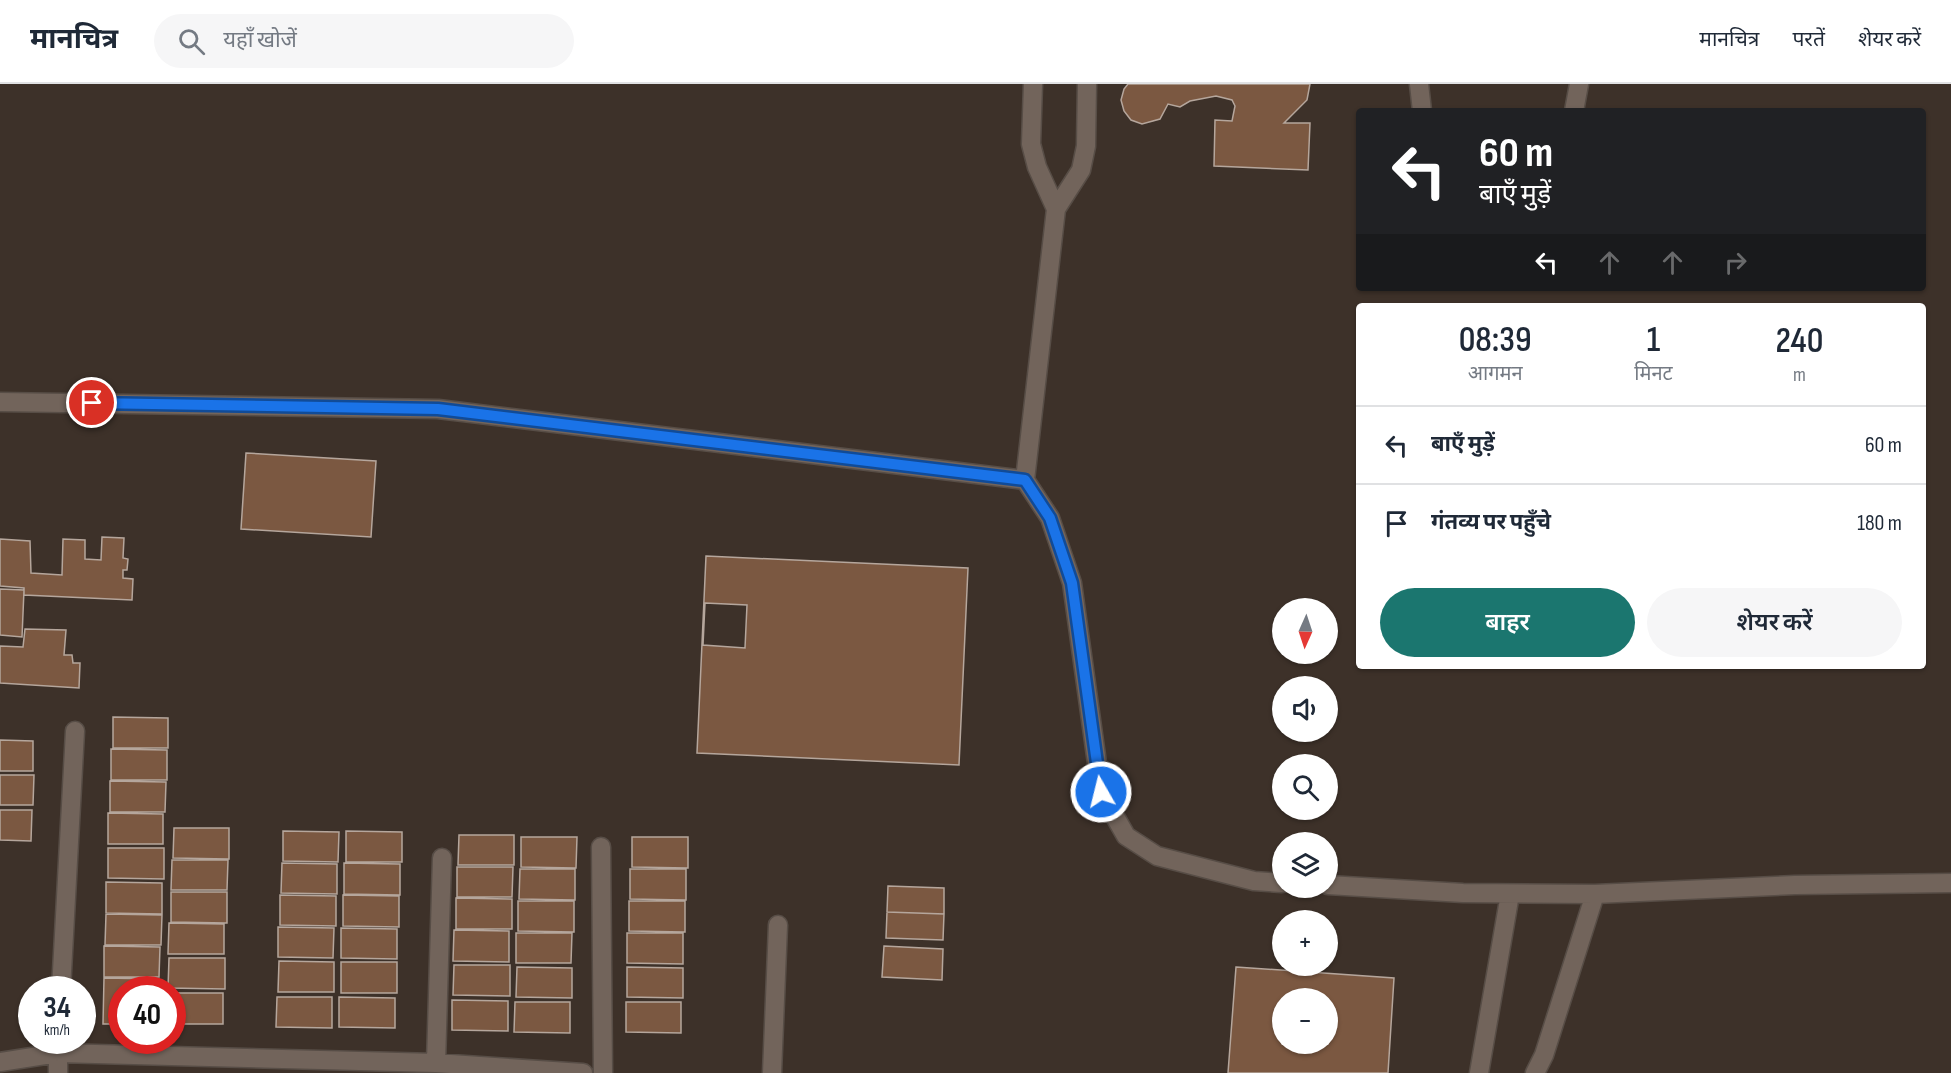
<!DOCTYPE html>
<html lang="hi">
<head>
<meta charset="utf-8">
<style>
  body { margin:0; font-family:"Sofia Sans Condensed","Noto Sans Devanagari",sans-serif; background:#f6f6f7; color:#1f2937; height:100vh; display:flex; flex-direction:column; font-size:22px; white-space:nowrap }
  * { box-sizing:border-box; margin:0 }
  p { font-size:20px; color:#747a83 }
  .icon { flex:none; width:33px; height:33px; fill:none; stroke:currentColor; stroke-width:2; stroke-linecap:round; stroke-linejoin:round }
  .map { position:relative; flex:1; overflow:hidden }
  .details { position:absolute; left:1356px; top:219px; width:570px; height:366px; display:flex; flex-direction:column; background:#fff; border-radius:6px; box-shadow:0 2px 4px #0004 }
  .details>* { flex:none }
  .banner { position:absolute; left:1356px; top:24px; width:570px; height:183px; border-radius:6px; box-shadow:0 2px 4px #0004; background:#202124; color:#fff; overflow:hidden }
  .needle { width:39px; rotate:183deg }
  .tools { position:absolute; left:1272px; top:514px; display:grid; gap:12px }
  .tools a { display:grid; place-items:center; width:66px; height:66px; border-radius:50%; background:#fff; box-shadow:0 2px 4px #0004; font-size:30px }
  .speed { position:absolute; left:18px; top:892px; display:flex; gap:12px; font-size:30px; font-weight:700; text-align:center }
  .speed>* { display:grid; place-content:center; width:78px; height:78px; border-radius:50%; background:#fff; box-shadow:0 2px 4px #0004; line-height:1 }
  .speed small { font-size:15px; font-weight:400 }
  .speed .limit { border:9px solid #d22; background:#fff; color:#111 }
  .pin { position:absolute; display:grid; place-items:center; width:51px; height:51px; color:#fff; margin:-26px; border:3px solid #fff; border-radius:50%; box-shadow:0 2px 6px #0007 }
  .me { position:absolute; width:66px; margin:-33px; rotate:352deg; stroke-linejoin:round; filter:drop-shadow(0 0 4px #0008) }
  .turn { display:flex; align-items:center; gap:21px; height:126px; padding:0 24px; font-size:27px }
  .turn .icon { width:78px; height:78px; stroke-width:2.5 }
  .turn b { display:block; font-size:42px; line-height:51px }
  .lanes { display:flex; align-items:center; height:57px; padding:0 24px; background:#0003; justify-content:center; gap:30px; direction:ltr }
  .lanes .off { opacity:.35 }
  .eta { display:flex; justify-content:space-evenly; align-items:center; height:102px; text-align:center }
  .eta b { font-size:36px; font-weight:600; line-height:42px }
  .button { display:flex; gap:12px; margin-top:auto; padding:12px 24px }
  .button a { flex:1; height:69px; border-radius:36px; background:#1b766f; color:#fff; font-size:24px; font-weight:600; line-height:69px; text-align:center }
  .button a+a { background:#f6f6f7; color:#1f2937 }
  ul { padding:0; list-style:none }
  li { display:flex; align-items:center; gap:18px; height:78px; padding:0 24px; border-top:2px solid #e0e1e3 }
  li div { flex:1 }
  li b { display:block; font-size:22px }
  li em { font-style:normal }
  header { display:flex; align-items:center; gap:36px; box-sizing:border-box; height:84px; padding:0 30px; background:#fff; border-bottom:2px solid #e0e1e3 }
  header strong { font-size:28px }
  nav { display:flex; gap:33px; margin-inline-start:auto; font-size:21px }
  .search { width:420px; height:54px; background:#f6f6f7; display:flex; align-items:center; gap:15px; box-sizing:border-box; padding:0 21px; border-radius:33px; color:#747a83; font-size:22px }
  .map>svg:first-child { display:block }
</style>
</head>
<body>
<header>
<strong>मानचित्र</strong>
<div class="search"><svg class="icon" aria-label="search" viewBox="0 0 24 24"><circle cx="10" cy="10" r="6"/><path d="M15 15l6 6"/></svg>यहाँ खोजें</div>
<nav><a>मानचित्र</a><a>परतें</a><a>शेयर करें</a></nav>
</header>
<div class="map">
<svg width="1951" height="989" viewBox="0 0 1951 989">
  <rect width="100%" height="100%" fill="#3d3129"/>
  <!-- building -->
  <path fill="#7b5841" stroke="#b5a69c" stroke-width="1.5" fill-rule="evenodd" d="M1128 0H1310L1307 16 1284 39H1310L1308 86 1214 82 1215 36 1232 37 1235 22 1232 16 1216 12 1190 17 1180 23 1168 20 1160 35 1142 40 1131 36 1124 27 1121 16 1124 5Z
    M246 369 376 377 371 453 241 445Z
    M102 453 124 454 123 474 128 475 127 486H123V494L133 495 132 516 24 511V504L0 502V455L30 457 31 489 62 491 63 455 85 456V475L101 476Z
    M706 472 968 484 959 681 697 669Z
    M0 505 24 506 22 553 0 551Z
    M705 519 747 521 745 564 703 561Z
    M25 545 66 546 64 571H72L73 579H80L79 604 0 599V562L23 563Z
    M113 633 168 634V664H113Z
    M0 656 33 657V687H0Z
    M111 665 167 666V696H111Z
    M0 691H34L33 721H0Z
    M110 697 166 698 165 728H110Z
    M0 726H32L31 757 0 756Z
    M108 729 163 730V760H108Z
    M174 744H229V775L173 774Z
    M283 747 339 748 338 778 283 777Z
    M346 747 402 748V778H346Z
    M459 751H514V781H458Z
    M521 753H577L576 784 521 783Z
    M632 753H688V784L632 783Z
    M108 764H164V795L108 794Z
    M172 776H228L227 806H171Z
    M282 779 337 780V810L281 809Z
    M344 779 400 780V811L344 810Z
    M457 783H513L512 813H457Z
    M520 785H575V816L519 815Z
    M630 785H686V816L630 815Z
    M106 798 162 799V830L106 829Z
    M888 802 944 804V830L887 828Z
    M171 808H227V839L171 838Z
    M280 811 336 812V842L280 841Z
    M343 811 399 812V843L343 842Z
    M456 814 512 815V845H456Z
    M518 817H574V848L518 847Z
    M629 817H685V848L629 847Z
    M887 828 944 830 943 856 886 854Z
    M106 830 162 831 161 861H105Z
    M169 839 224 840V870H168Z
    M278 843 334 844 333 874 278 873Z
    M341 844 397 845V875L341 874Z
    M454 846 509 847V878L453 877Z
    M516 849H572L571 879H516Z
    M627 849H683V880L627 879Z
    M104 862 160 863 159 893H104Z
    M884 862 943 865 942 896 882 893Z
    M169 874H225V905L168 904Z
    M279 877 334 878V908H278Z
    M341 878H397V909H341Z
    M454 881H510V912L453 911Z
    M517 883 572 884V914L516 913Z
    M627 883 683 884V914L627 913Z
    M1236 883 1394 894 1388 989H1228ZM1282 915H1328V960H1282Z
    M104 894 159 895V906H122V940H103Z
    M172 909H223V940H172Z
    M277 913H332V944L276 943Z
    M339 913 395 914V944L339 943Z
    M452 916 508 917V947L452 946Z
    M515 918H570V949L514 948Z
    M626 918H681V949L626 948Z"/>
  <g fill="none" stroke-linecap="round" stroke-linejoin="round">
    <defs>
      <path id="minor" d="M1033 0 1031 60 1037 83 1056 125
        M1419 0 1422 27
        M1574 27 1579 0
        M0 318 438 325 1025 396 1050 434 1072 499 1101 708 1126 752 1157 772 1254 797 1282 799
        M1025 396 1056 125 1081 86 1086 62 1087 0
        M601 763 603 989
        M1328 801 1463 809 1595 810 1795 801 1951 799
        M61 906 75 647
        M0 978 58 969 436 979 583 989
        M436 979 442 774
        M58 989V958
        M772 989 778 841
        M1479 989 1510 810
        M1535 989 1544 971 1595 810"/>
    </defs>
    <!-- minor casing -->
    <use href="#minor" stroke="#574d46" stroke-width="21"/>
    <!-- minor -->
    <use href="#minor" stroke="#72645b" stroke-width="18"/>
  </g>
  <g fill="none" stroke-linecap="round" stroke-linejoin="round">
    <defs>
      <path id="route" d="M92 319 438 325 1025 396 1050 434 1072 499 1101 708"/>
    </defs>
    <!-- route casing -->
    <use href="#route" stroke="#114b97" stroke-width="15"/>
    <!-- route -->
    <use href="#route" stroke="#1a73e8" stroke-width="10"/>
  </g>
</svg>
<div class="tools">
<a><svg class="needle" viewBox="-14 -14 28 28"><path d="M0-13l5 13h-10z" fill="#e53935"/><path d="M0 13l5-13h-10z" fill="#747a83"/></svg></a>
<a><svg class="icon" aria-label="sound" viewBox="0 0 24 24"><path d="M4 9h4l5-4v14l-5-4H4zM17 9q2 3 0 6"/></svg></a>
<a><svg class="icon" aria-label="search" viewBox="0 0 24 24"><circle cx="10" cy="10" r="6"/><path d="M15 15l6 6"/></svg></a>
<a><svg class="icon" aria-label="layers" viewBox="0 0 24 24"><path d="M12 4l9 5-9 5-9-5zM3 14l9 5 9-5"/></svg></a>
<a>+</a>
<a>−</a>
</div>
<div class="speed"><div>34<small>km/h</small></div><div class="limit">40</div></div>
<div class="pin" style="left:92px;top:319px;background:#d93025"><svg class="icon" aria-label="arrive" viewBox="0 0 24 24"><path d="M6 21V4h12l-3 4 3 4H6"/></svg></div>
<svg class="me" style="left:1101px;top:708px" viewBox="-20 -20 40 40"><circle r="17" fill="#1a73e8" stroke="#fff" stroke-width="3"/><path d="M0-11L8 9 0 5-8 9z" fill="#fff"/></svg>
<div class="banner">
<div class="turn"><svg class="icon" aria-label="left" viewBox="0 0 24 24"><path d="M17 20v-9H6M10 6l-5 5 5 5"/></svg><div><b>60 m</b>बाएँ मुड़ें</div></div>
<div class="lanes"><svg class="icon" aria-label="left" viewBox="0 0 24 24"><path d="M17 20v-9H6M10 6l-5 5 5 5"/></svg><svg class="icon off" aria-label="ahead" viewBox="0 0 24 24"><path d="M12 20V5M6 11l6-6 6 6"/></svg><svg class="icon off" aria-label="ahead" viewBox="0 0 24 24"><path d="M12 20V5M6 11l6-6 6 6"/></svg><svg class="icon off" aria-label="right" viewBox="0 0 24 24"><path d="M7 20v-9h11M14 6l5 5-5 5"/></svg></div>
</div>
<section class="details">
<div class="eta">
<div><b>08:39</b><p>आगमन</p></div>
<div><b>1</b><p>मिनट</p></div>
<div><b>240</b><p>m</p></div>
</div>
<ul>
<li><svg class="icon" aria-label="left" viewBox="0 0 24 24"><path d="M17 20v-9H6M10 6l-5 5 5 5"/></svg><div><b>बाएँ मुड़ें</b></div><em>60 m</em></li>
<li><svg class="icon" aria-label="arrive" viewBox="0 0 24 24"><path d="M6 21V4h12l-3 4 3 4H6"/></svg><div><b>गंतव्य पर पहुँचे</b></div><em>180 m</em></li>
</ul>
<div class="button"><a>बाहर</a><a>शेयर करें</a></div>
</section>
</div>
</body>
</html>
